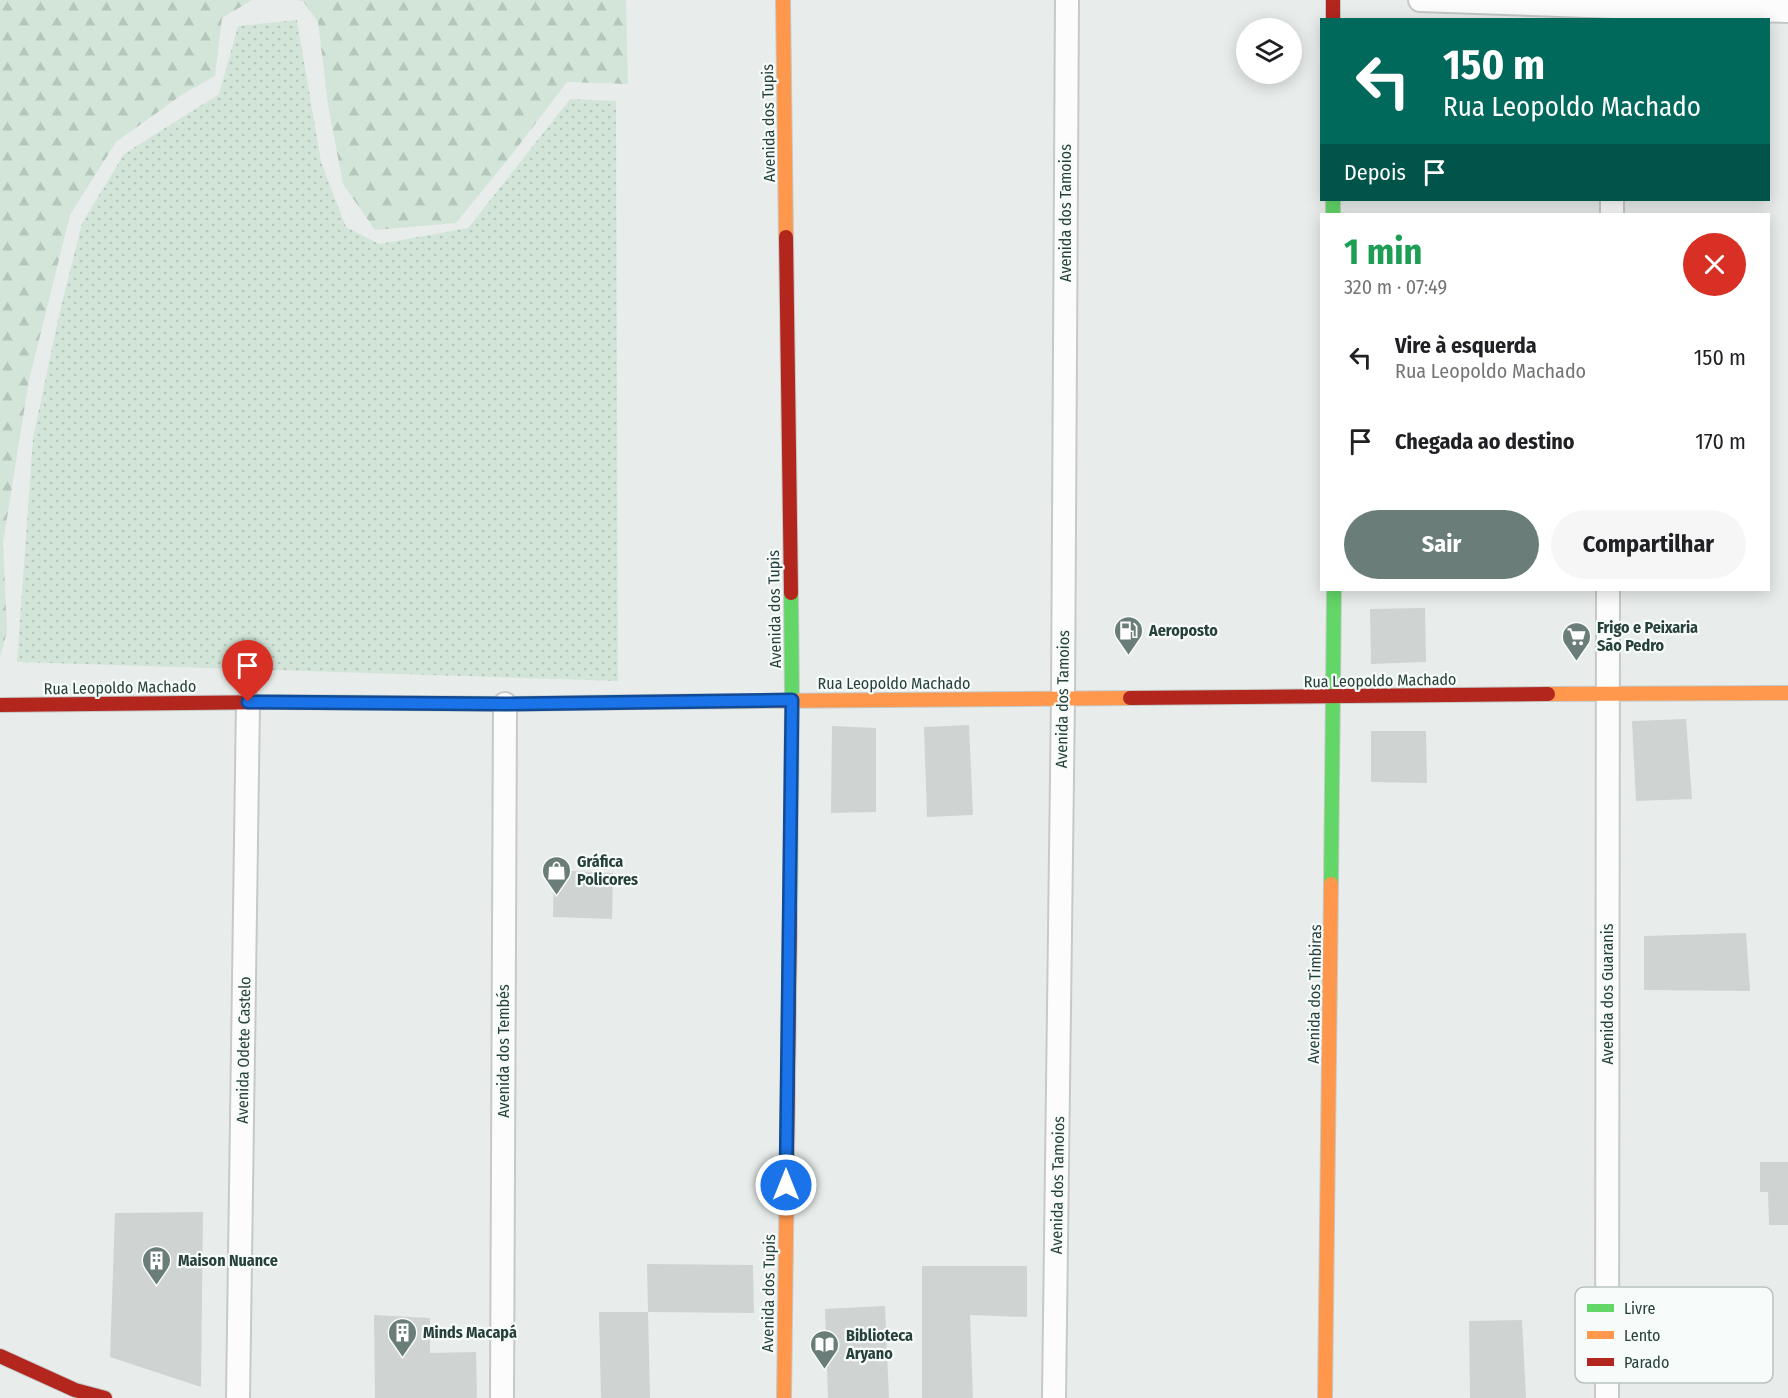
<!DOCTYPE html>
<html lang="pt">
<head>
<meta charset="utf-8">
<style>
  body { margin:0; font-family:"Fira Sans Condensed",sans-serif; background:#f6f6f6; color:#202124; height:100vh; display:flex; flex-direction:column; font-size:22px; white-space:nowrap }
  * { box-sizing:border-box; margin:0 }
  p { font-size:20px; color:#757577 }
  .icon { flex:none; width:33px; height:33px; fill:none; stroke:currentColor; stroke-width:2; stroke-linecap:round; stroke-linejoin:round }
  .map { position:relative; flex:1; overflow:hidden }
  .panel { position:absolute; left:1320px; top:213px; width:450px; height:378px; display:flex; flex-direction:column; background:#fff; border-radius:0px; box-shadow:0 3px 15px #0003 }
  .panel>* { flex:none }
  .banner { position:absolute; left:1320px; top:18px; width:450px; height:183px; border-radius:0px; box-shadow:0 3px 15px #0003; background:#00695c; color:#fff; overflow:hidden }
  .buttons { position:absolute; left:1236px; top:18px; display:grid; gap:12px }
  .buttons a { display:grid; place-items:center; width:66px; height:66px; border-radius:50%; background:#fff; box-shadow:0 3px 15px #0003; font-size:30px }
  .pin { position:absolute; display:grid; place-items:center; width:51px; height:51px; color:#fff; margin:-62px -26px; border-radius:50% 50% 50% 0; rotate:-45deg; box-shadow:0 0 6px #0007 }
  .pin .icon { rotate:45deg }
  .me { position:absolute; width:66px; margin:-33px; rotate:0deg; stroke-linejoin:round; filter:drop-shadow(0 0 4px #0008) }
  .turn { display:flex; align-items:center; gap:21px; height:126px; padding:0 24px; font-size:27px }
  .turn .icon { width:78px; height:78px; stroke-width:2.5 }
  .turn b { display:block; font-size:42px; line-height:51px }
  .then { display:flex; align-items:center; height:57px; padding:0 24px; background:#0003; gap:12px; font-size:22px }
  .round { display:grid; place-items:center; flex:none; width:63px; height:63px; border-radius:32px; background:#f6f6f6 }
  .head { display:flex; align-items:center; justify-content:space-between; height:102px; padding:0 24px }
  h1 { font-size:36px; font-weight:700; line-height:45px; color:#1e9e55 }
  .action { display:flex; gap:12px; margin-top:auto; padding:12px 24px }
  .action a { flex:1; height:69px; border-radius:36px; background:#6a7d79; color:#fff; font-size:24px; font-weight:700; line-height:69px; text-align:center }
  .action a+a { background:#f6f6f6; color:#202124 }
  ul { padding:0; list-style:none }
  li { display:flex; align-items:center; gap:18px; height:84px; padding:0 24px }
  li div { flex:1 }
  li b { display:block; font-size:22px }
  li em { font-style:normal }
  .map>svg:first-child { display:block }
</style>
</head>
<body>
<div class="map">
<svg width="1788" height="1398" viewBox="0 0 1788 1398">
  <defs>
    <pattern id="grass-dots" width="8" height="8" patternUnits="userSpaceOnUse" patternTransform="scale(1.5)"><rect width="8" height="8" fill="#d3e5d9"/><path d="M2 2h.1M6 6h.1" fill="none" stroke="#b5c6bb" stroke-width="1.8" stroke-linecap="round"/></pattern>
    <pattern id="forest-firs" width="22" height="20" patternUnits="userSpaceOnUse" patternTransform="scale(1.5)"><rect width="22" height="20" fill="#d3e5d9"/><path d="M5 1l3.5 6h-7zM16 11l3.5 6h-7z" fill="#b5c6bb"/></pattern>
  </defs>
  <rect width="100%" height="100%" fill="#e8edeb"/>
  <!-- grass -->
  <path fill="url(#grass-dots)" d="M297 20 321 162 346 227 379 244 468 228 570 99 616 101 618 681 17 662 33 438 59 315 82 223 124 154 219 94 238 26Z"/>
  <!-- forest -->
  <path fill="url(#forest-firs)" d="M0 0H252L222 18 215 76 183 94 116 142 70 215 29 380 3 543 7 631 0 658Z
    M294 0H626L628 84 567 82 513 153 456 223 375 230 343 184 328 105 318 22 303 1Z"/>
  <!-- building -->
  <path fill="#cfd4d2" d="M1425 608 1426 662 1371 664 1370 609Z
    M1686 719 1692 799 1636 801 1632 721Z
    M969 725 973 815 927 817 924 727Z
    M832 726 876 728V812L831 813Z
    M1371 731H1426L1427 783 1371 782Z
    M554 870 613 873 612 919 553 917Z
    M1746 933 1750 991 1644 990V936Z
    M1760 1162H1788V1225H1769L1768 1192H1760Z
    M203 1212 201 1387 110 1357 115 1213Z
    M647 1264 753 1265 754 1313 648 1312Z
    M922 1266H1027V1317L970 1315 973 1398H922Z
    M885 1306 889 1398H828L825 1309Z
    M599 1312H648L650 1398H601Z
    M374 1315 430 1318V1353L476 1352 477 1398H375Z
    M1522 1320 1526 1398H1470L1469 1321Z"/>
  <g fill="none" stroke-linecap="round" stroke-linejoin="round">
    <defs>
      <path id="street" d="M1420 0 1614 7 1788 11
        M1612 214V200
        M238 1398 248 702
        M502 1398 505 704
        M1054 1398 1063 698 1067 0
        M1607 1398 1608 590"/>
      <path id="fast" d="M1333 200V214
        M275 702 505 704 640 702
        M1331 884 1334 590
        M790 915 792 700 791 593"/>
      <path id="slow" d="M783 0 786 237
        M1548 694 1788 693
        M640 702 1130 698
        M784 1398 787 1158
        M1325 1398 1331 884"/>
      <path id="jam" d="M1333 0V20
        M786 237 791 593
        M1130 698 1548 694
        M0 705 275 702
        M787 1158 790 915
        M0 1356 75 1390 105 1398"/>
    </defs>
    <!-- street casing -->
    <use href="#street" stroke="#c5cac8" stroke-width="26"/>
    <!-- fast casing -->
    <use href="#fast" stroke="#c4cac8" stroke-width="16"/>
    <!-- slow casing -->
    <use href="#slow" stroke="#c4cac8" stroke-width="16"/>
    <!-- jam casing -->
    <use href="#jam" stroke="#c4cac8" stroke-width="16"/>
    <!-- street -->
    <use href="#street" stroke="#fcfcfc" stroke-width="22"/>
    <!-- fast -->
    <use href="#fast" stroke="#63d668" stroke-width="14"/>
    <!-- slow -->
    <use href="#slow" stroke="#ff974d" stroke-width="14"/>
    <!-- jam -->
    <use href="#jam" stroke="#b3261e" stroke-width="14"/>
  </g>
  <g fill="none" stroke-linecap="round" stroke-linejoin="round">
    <defs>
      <path id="route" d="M248 702 505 704 792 700 786 1185"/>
    </defs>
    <!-- route casing -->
    <use href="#route" stroke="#114b97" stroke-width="15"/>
    <!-- route -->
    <use href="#route" stroke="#1a73e8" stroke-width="10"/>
  </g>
  <!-- icons -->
  <defs>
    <symbol id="fuel-pin" viewBox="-11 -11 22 30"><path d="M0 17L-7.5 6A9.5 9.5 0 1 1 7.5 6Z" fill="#6a7d79" stroke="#f7fbf9"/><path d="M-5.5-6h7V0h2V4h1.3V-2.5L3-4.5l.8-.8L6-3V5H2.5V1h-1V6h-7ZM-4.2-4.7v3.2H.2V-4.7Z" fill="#fff"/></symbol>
    <symbol id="supermarket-pin" viewBox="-11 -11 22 30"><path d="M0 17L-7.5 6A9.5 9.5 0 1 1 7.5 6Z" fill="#6a7d79" stroke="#f7fbf9"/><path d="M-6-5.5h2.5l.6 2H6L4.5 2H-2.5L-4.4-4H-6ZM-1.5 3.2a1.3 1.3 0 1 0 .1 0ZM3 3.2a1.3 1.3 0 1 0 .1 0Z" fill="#fff"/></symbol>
    <symbol id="shop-pin" viewBox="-11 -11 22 30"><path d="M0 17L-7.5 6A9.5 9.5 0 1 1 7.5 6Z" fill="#6a7d79" stroke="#f7fbf9"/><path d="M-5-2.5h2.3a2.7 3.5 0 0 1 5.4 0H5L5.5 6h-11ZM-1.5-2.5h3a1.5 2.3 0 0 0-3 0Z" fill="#fff"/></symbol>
    <symbol id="building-pin" viewBox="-11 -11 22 30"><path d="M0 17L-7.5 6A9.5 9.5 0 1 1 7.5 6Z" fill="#6a7d79" stroke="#f7fbf9"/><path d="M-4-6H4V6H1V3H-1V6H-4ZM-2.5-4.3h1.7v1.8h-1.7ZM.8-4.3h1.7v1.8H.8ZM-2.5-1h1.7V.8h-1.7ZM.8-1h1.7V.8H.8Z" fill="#fff"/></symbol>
    <symbol id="library-pin" viewBox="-11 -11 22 30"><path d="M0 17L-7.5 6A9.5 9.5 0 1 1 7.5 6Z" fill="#6a7d79" stroke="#f7fbf9"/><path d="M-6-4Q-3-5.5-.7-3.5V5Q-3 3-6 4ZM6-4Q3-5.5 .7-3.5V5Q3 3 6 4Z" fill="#fff"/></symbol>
  </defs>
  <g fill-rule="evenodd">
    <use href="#fuel-pin" x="1112" y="614" width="33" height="45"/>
    <use href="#supermarket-pin" x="1560" y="620" width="33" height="45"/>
    <use href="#shop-pin" x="540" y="854" width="33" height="45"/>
    <use href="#building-pin" x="140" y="1244" width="33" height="45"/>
    <use href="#building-pin" x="386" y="1316" width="33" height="45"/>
    <use href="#library-pin" x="808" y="1328" width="33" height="45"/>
  </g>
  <g text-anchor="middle" stroke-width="4.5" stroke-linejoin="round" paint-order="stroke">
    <!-- street labels -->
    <g font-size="16" fill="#26403b" stroke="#f7fbf9">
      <text transform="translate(768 123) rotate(-91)" y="6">Avenida dos Tupis</text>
      <text transform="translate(1065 213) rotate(-90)" y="6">Avenida dos Tamoios</text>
      <text transform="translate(774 609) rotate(-91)" y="6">Avenida dos Tupis</text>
      <text transform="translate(1380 680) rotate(-1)" y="6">Rua Leopoldo Machado</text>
      <text x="894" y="689">Rua Leopoldo Machado</text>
      <text transform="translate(120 687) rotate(-1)" y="6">Rua Leopoldo Machado</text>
      <text transform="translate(1062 699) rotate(-89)" y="6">Avenida dos Tamoios</text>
      <text transform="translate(1314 994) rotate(-89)" y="6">Avenida dos Timbiras</text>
      <text transform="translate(1607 994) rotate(-90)" y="6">Avenida dos Guaranis</text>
      <text transform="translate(243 1050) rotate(-89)" y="6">Avenida Odete Castelo</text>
      <text transform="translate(503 1051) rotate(-90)" y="6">Avenida dos Tembés</text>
      <text transform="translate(1057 1185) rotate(-89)" y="6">Avenida dos Tamoios</text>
      <text transform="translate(768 1293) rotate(-89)" y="6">Avenida dos Tupis</text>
    </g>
    <!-- poi labels -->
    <g font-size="16" font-weight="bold" fill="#26403b" stroke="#f7fbf9" text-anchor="start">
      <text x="1597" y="633">Frigo e Peixaria<tspan x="1597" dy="18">São Pedro</tspan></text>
      <text x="1149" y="636">Aeroposto</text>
      <text x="577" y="867">Gráfica<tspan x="577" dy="18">Policores</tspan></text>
      <text x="178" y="1266">Maison Nuance</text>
      <text x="423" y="1338">Minds Macapá</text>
      <text x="846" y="1341">Biblioteca<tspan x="846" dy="18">Aryano</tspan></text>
    </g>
  </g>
  <!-- legend -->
  <rect x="1575" y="1287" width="198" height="96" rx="9" fill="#f7fbf9" stroke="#b8c3c0" stroke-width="1.5"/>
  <rect x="1587" y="1304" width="27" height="8" fill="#63d668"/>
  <rect x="1587" y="1331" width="27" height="8" fill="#ff974d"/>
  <rect x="1587" y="1358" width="27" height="8" fill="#b3261e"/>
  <g font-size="16" fill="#26403b">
    <text x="1624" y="1314">Livre</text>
    <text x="1624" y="1341">Lento</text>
    <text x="1624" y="1368">Parado</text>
  </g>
</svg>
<div class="buttons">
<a><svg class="icon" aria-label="layers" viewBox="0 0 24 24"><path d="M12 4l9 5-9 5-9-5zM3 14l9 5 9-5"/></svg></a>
</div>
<div class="pin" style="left:248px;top:702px;background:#d93025"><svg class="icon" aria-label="arrive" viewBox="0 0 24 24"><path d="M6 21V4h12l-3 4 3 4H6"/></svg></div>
<svg class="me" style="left:786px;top:1185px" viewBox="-20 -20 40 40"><circle r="17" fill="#1a73e8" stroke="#fff" stroke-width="3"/><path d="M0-11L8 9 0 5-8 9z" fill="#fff"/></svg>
<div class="banner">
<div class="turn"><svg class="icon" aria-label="left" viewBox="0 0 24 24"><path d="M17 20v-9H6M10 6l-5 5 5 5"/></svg><div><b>150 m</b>Rua Leopoldo Machado</div></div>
<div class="then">Depois<svg class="icon" aria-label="arrive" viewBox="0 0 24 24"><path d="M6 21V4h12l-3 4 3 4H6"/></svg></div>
</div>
<section class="panel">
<div class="head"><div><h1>1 min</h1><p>320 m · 07:49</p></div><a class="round" style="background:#d93025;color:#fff"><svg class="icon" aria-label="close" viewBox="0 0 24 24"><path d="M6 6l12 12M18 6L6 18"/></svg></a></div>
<ul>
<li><svg class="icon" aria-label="left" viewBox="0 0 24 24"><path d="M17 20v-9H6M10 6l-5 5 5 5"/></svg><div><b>Vire à esquerda</b><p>Rua Leopoldo Machado</p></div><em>150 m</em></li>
<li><svg class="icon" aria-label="arrive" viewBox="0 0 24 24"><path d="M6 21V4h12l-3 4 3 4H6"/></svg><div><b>Chegada ao destino</b></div><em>170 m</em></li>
</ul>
<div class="action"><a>Sair</a><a>Compartilhar</a></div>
</section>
</div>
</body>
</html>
